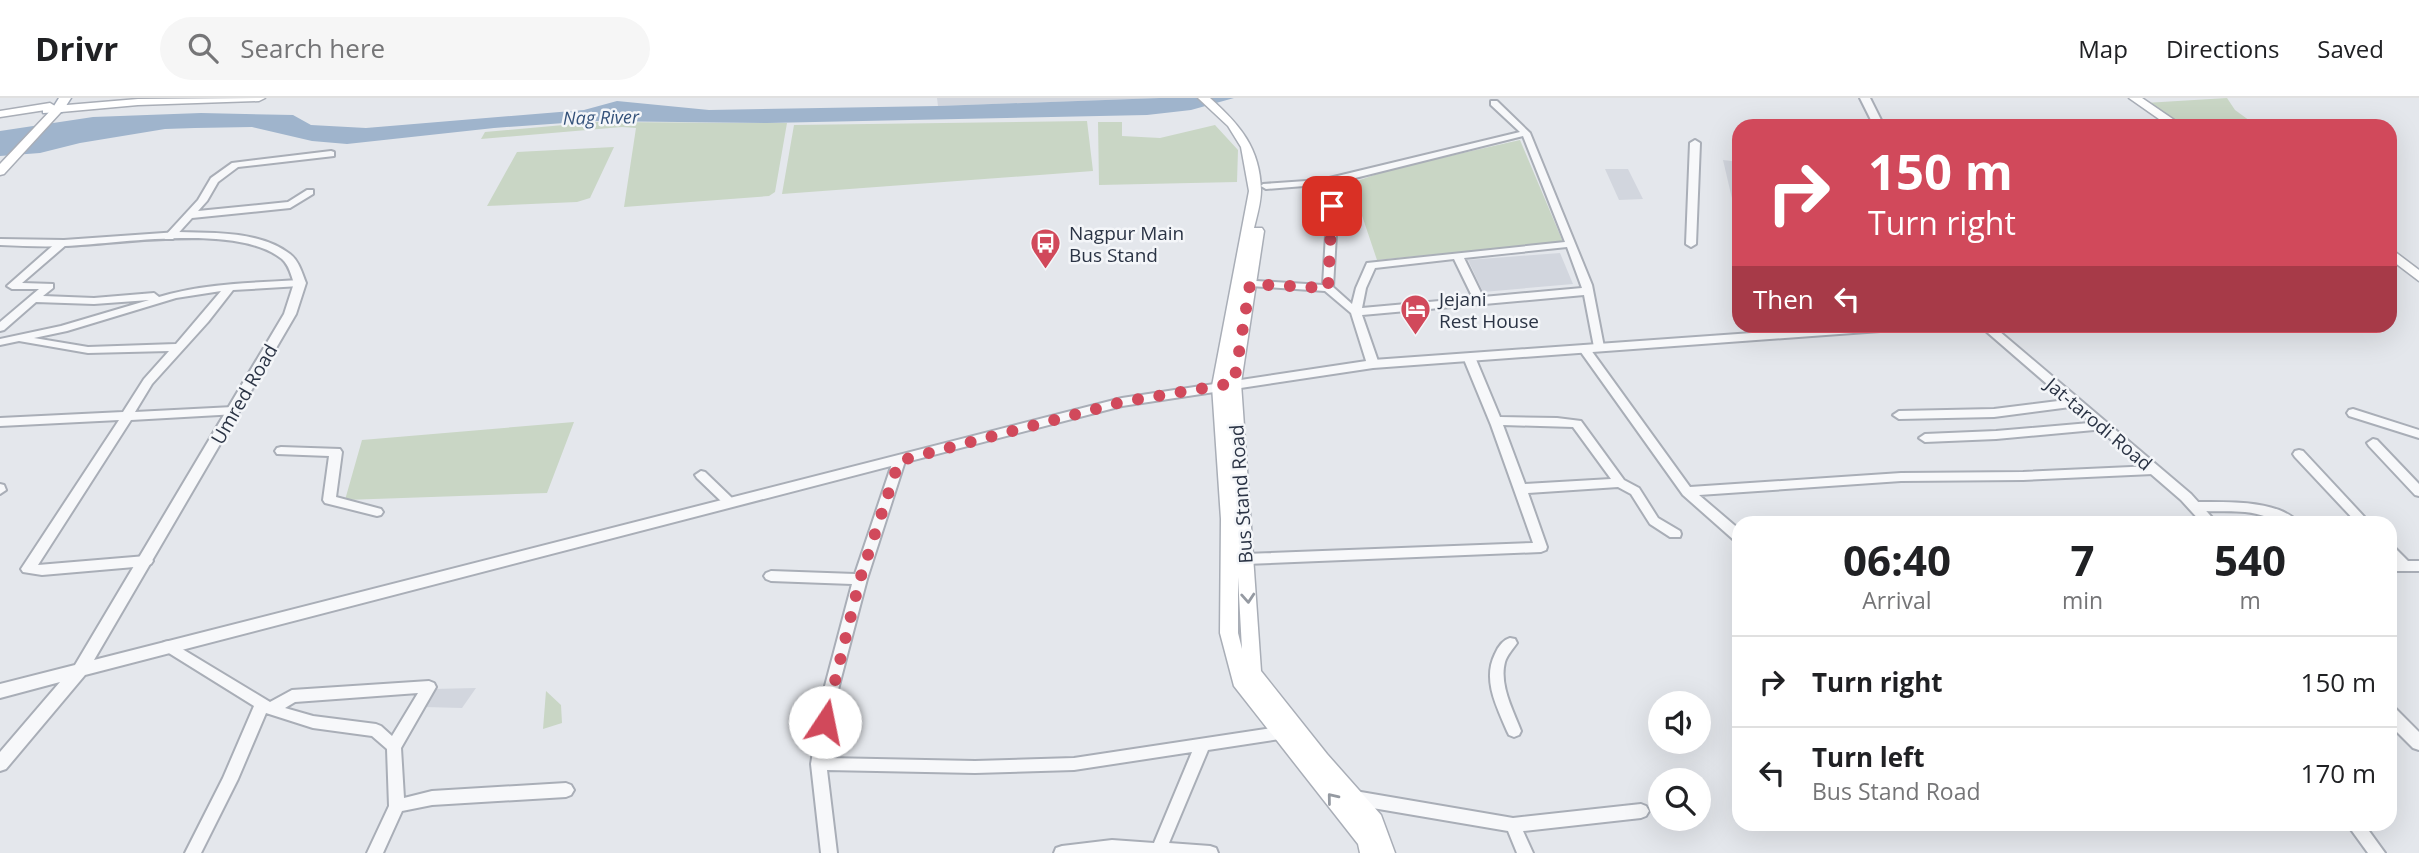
<!DOCTYPE html>
<html lang="en">
<head>
<meta charset="utf-8">
<style>
  body { margin:0; font-family:"Open Sans",sans-serif; background:#f6f6f6; color:#202124; height:100vh; display:flex; flex-direction:column; font-size:26px; white-space:nowrap }
  * { box-sizing:border-box; margin:0 }
  p { font-size:23px; color:#757577 }
  .icon { flex:none; width:38px; height:38px; fill:none; stroke:currentColor; stroke-width:2; stroke-linecap:round; stroke-linejoin:round }
  .map { position:relative; flex:1; overflow:hidden }
  .details { position:absolute; left:1732px; top:418px; width:665px; height:315px; display:flex; flex-direction:column; background:#fff; border-radius:21px; box-shadow:0 7px 28px #0002 }
  .details>* { flex:none }
  .hud { position:absolute; left:1732px; top:21px; width:665px; height:214px; border-radius:21px; box-shadow:0 7px 28px #0002; background:#d1495b; color:#fff; overflow:hidden }
  .tools { position:absolute; left:1648px; top:593px; display:grid; gap:14px }
  .tools a { display:grid; place-items:center; width:63px; height:63px; border-radius:50%; background:#fff; box-shadow:0 7px 28px #0002; font-size:35px }
  .pin { position:absolute; display:grid; place-items:center; width:60px; height:60px; color:#fff; margin:-30px; border-radius:14px; box-shadow:0 4px 10px #0006 }
  .me { position:absolute; width:77px; margin:-38px; rotate:11deg; stroke-linejoin:round; filter:drop-shadow(0 0 5px #0008) }
  .turn { display:flex; align-items:center; gap:24px; height:147px; padding:0 21px; font-size:32px }
  .turn .icon { width:91px; height:91px; stroke-width:2.5 }
  .turn b { display:block; font-size:49px; line-height:60px }
  .then { display:flex; align-items:center; height:66px; padding:0 21px; background:#0003; gap:14px; font-size:26px }
  .eta { display:flex; justify-content:space-evenly; align-items:center; height:119px; text-align:center }
  .eta b { font-size:42px; font-weight:700; line-height:49px }
  ul { padding:0; list-style:none }
  li { display:flex; align-items:center; gap:21px; height:91px; padding:0 21px; border-top:2px solid #e0e0e0 }
  li div { flex:1 }
  li b { display:block; font-size:26px }
  li em { font-style:normal }
  header { display:flex; align-items:center; gap:42px; box-sizing:border-box; height:98px; padding:0 35px; background:#fff; border-bottom:2px solid #e0e0e0 }
  header strong { font-size:33px }
  nav { display:flex; gap:38px; margin-inline-start:auto; font-size:24px }
  .search { width:490px; height:63px; background:#f6f6f6; display:flex; align-items:center; gap:18px; box-sizing:border-box; padding:0 24px; border-radius:38px; color:#757577; font-size:26px }
  .map>svg:first-child { display:block }
</style>
</head>
<body>
<header>
<strong>Drivr</strong>
<div class="search"><svg class="icon" aria-label="search" viewBox="0 0 24 24"><circle cx="10" cy="10" r="6"/><path d="M15 15l6 6"/></svg>Search here</div>
<nav><a>Map</a><a>Directions</a><a>Saved</a></nav>
</header>
<div class="map">
<svg width="2419" height="755" viewBox="0 0 2419 755">
  <rect width="100%" height="100%" fill="#e4e7ec"/>
  <!-- built -->
  <path fill="#d2d6de" d="M937 0H1160L938 8Z
    M1723 62 1739 64V122H1737Z
    M1605 71H1628L1643 101 1619 102Z
    M1560 155 1573 186 1483 194 1468 162Z
    M476 590 462 610 425 609 432 591Z"/>
  <!-- green -->
  <path fill="#c9d6c5" d="M2227 0 2235 12 2257 28H2187L2145 5Z
    M1087 23 1093 73 782 96 794 27Z
    M597 24 787 25 775 94 769 98 624 109 636 30 622 29 481 41 485 34Z
    M1098 24H1122V38L1160 40 1215 27 1238 52 1237 84 1099 87Z
    M1520 42 1563 144 1377 162 1351 85 1392 71Z
    M614 49 590 100 577 104 487 108 517 54Z
    M574 324 547 395 345 402 362 342Z
    M546 593 561 607 562 625 543 631Z"/>
  <!-- water -->
  <path fill="#9fb4cc" d="M1160 0H1234L1191 12 1147 17 767 25 593 23 494 30 347 46 312 43 252 29 195 30 165 31 80 45 40 55 0 58V33L93 19 201 15 293 17 311 27 366 30 584 12 617 3 709 12 938 8Z"/>
  <g fill="none" stroke-linecap="round" stroke-linejoin="round">
    <defs>
      <path id="minor" d="M1491 3H1497L1530 35 1592 187 1604 249 1603 251 1599 252 1594 249 1584 197 1362 217 1379 266 1373 269 1367 266 1351 215 1325 193 1237 187 1236 185 1241 182 1323 187 1329 86 1266 91 1261 88 1263 86 1321 82 1520 34 1491 7ZM1523 38 1565 144 1367 165 1356 190 1352 206 1333 189 1339 84ZM1567 149 1582 190 1483 199 1464 160ZM1454 161 1473 200 1362 210 1366 190 1375 170Z
        M1695 42 1700 45 1696 146 1691 149 1686 146 1690 45Z
        M331 53 334 54V58L238 69 218 84 207 103 198 113 288 104 307 92H313V96L290 110 192 120 173 141H165L164 139 198 102 211 80 232 65Z
        M62 142 66 143V147L22 185 53 186V190L43 198 94 200 154 195 159 199C204 185 253 185 300 182L305 185 300 188 233 192 208 224 152 286 135 314 233 309 239 313 237 316 131 322 38 467 146 458 151 460 153 463 151 466 146 468 42 477 23 474 21 471 119 322 0 328V320L123 314 144 281 169 253 88 255 19 243 0 247V241L61 228 149 202 94 206 36 204 4 232 0 233V224L39 191H12L7 188 58 143ZM221 193 176 246 88 249 34 240 67 233 176 200Z
        M1584 247 1588 248 1690 389 1901 375 2023 374 2153 368 2159 372 2153 376 2023 382 1901 383 1699 397 1740 432V444L1735 443 1683 397 1578 250Z
        M1469 256 1475 259 1500 319 1557 320 1581 323 1624 382 1639 390 1658 420 1680 433 1681 436 1680 439H1670L1650 426 1631 396 1618 389 1528 395 1547 449 1546 452 1541 454 1245 466 1240 464 1238 461 1240 458 1245 456 1533 445 1491 327 1463 259ZM1503 327 1573 329 1611 381 1525 386Z
        M2074 301 2080 305 2078 308 1994 319 1899 321 1893 317 1899 313 1994 311Z
        M2353 311 2419 332V340L2349 318 2347 315 2349 312Z
        M2101 324 2107 328 2105 331 1996 341 1925 344 1919 340 1925 336 1996 333Z
        M2373 341 2377 342 2419 386V398L2415 397 2369 348 2367 345Z
        M281 349 340 351 342 354 336 399 381 411 383 414 381 417 377 418 325 405 323 402 329 358 277 356 275 353 277 350Z
        M2299 352 2303 353 2370 425H2357L2295 359 2293 356 2295 353Z
        M899 359 905 363 867 481 835 603 827 660 975 663 1074 660 1286 628 1291 630 1293 634 1291 638 1286 640 1208 652 1169 745 1210 748 1216 750 1218 755H1054L1056 750 1062 748 1112 742 1154 745 1192 654 1074 672 975 675 827 672 837 755H821L811 666 821 603 852 486 771 483 766 481 764 478 766 475 771 473 855 476 893 363Z
        M701 373 705 374 731 399 733 402 731 405H723L697 380 695 377Z
        M0 386 4 387 6 392 0 396Z
        M2194 404C2224 404 2278 401 2299 425 2279 426 2266 416 2245 414 2227 412 2207 415 2190 411L2188 408 2190 405Z
        M2390 448 2395 450 2408 463H2419V473H2390V463H2392Z
        M1510 540 1515 541 1517 545C1513 551 1507 557 1505 564 1499 587 1513 612 1521 633L1519 637 1514 639 1509 637 1507 633C1497 609 1482 582 1495 556 1498 549 1503 542 1510 540Z
        M169 543 270 604 292 592 429 583 434 585 436 589 401 650 404 700 432 693 566 685 571 687 574 692 571 697 566 699 432 707 402 713 383 755H367L389 708 387 651 372 638 313 630 266 615 238 681 201 755H185L223 680 254 608 164 552 162 548 164 544ZM418 595 392 638 381 628 376 626 313 618 285 610 295 604Z
        M1355 693 1513 720 1641 706 1646 708 1649 713 1646 718 1641 720 1523 733 1533 755H1517L1508 733 1355 707 1350 705 1347 700 1350 695Z
        M2347 726H2364L2385 755H2368Z"/>
      <path id="tertiary" d="M1860 0H1870L1884 28H1874Z
        M178 134C214 135 260 133 290 156 299 163 302 175 306 185L296 216 94 562 1122 300 1373 262 1850 228H1900L1894 232 1373 270 1122 308 85 577 6 671 0 673V654L60 584 0 600V586L75 567 284 216 294 185C291 177 289 167 282 161 237 125 120 146 65 148 43 149 22 148 0 147V141L64 142Z
        M1980 228H1993L2191 396 2217 425H2202L2181 402Z
        M2390 609 2396 611 2419 634V652L2413 650 2390 627Z"/>
      <path id="secondary" d="M265 0 259 3 138 7 61 14 4 76 0 77V66L52 11 0 19V13L50 5 55 8 138 1Z
        M1198 0H1210C1240 27 1260 50 1261 92 1261 104 1257 118 1254 130H1262L1264 133 1241 285 1261 573 1327 656 1381 717 1395 755H1360L1358 746 1234 588 1220 535 1221 421 1212 288 1249 93 1241 49 1228 28ZM1238 479 1242 551 1238 535Z
        M2129 0H2142L2183 28H2169Z
        M2390 150 2419 172V183L2390 161Z"/>
      <path id="primary" d="M59 0H71L62 14 43 15V9L54 8Z"/>
    </defs>
    <!-- minor casing -->
    <use href="#minor" stroke="#a9aeb7" stroke-width="4"/>
    <!-- tertiary casing -->
    <use href="#tertiary" stroke="#a9aeb7" stroke-width="4"/>
    <!-- secondary casing -->
    <use href="#secondary" stroke="#a9aeb7" stroke-width="3"/>
    <!-- primary casing -->
    <use href="#primary" stroke="#a3abb8" stroke-width="3"/>
    <!-- minor -->
    <use href="#minor" fill="#f7f8fa" fill-rule="evenodd"/>
    <!-- tertiary -->
    <use href="#tertiary" fill="#f7f8fa" fill-rule="evenodd"/>
    <!-- secondary -->
    <use href="#secondary" fill="#fff" fill-rule="evenodd"/>
    <!-- primary -->
    <use href="#primary" fill="#fff" fill-rule="evenodd"/>
  </g>
  <!-- one-way arrows -->
  <defs><path id="oneway-chevron" d="M-2-3.5L2.5 0L-2 3.5" fill="none" stroke-width="1.6" stroke-linecap="round" stroke-linejoin="round" transform="scale(1.75)"/></defs>
  <g stroke="#959aa2">
    <use href="#oneway-chevron" transform="translate(1248 500) rotate(86)"/>
    <use href="#oneway-chevron" transform="translate(1332 700) rotate(-129)"/>
  </g>
  <g fill="none" stroke-linecap="round" stroke-linejoin="round">
    <!-- route -->
    <path stroke="#d1495b" stroke-width="12" stroke-dasharray="0 21.6" d="M825 624 860 481 899 363 1122 304 1234 285 1250 186 1328 190 1332 108"/>
  </g>
  <!-- icons -->
  <defs>
    <symbol id="bus-pin" viewBox="-11 -11 22 30"><path d="M0 17L-7.5 6A9.5 9.5 0 1 1 7.5 6Z" fill="#d1495b" stroke="#f4f6f9"/><path d="M-5-6H5V4H4V6H2V4H-2V6H-4V4H-5ZM-3.5-4V0h7V-4ZM-3.5 1.2v1.5H-2V1.2ZM2 1.2v1.5H3.5V1.2Z" fill="#fff"/></symbol>
    <symbol id="hotel-pin" viewBox="-11 -11 22 30"><path d="M0 17L-7.5 6A9.5 9.5 0 1 1 7.5 6Z" fill="#d1495b" stroke="#f4f6f9"/><path d="M-6-4.5h1.5V1H6V5H4.5V3h-9V5H-6ZM-4 0a1.8 1.8 0 1 1 3.6 0ZM.5 0V-2.5h3Q6-2.5 6 0Z" fill="#fff"/></symbol>
  </defs>
  <g fill-rule="evenodd">
    <use href="#bus-pin" x="1028" y="128" width="35" height="47"/>
    <use href="#hotel-pin" x="1398" y="194" width="35" height="47"/>
  </g>
  <g text-anchor="middle" stroke-width="5" stroke-linejoin="round" paint-order="stroke">
    <!-- far-water labels -->
    <g font-size="18" font-style="italic" fill="#34527a" stroke="#f4f6f9">
      <text transform="translate(601 20) rotate(-1)" y="6">Nag River</text>
    </g>
    <!-- poi labels -->
    <g font-size="19" fill="#2b3445" stroke="#f4f6f9" text-anchor="start">
      <text x="1069" y="142">Nagpur Main<tspan x="1069" dy="22">Bus Stand</tspan></text>
      <text x="1439" y="208">Jejani<tspan x="1439" dy="22">Rest House</tspan></text>
    </g>
    <!-- street labels -->
    <g font-size="19" fill="#2b3445" stroke="#f4f6f9">
      <text transform="translate(244 296) rotate(-60)" y="7">Umred Road</text>
      <text transform="translate(2099 326) rotate(40)" y="7">Jat-tarodi Road</text>
      <text transform="translate(1241 396) rotate(-94)" y="7">Bus Stand Road</text>
    </g>
  </g>
</svg>
<div class="tools">
<a><svg class="icon" aria-label="sound" viewBox="0 0 24 24"><path d="M4 9h4l5-4v14l-5-4H4zM17 9q2 3 0 6"/></svg></a>
<a><svg class="icon" aria-label="search" viewBox="0 0 24 24"><circle cx="10" cy="10" r="6"/><path d="M15 15l6 6"/></svg></a>
</div>
<div class="pin" style="left:1332px;top:108px;background:#d93025"><svg class="icon" aria-label="arrive" viewBox="0 0 24 24"><path d="M6 21V4h12l-3 4 3 4H6"/></svg></div>
<svg class="me" style="left:825px;top:624px" viewBox="-20 -20 40 40"><circle r="19" fill="#fff"/><path d="M0-13L10 11 0 6-10 11z" fill="#d1495b"/></svg>
<div class="hud">
<div class="turn"><svg class="icon" aria-label="right" viewBox="0 0 24 24"><path d="M7 20v-9h11M14 6l5 5-5 5"/></svg><div><b>150 m</b>Turn right</div></div>
<div class="then">Then<svg class="icon" aria-label="left" viewBox="0 0 24 24"><path d="M17 20v-9H6M10 6l-5 5 5 5"/></svg></div>
</div>
<section class="details">
<div class="eta">
<div><b>06:40</b><p>Arrival</p></div>
<div><b>7</b><p>min</p></div>
<div><b>540</b><p>m</p></div>
</div>
<ul>
<li><svg class="icon" aria-label="right" viewBox="0 0 24 24"><path d="M7 20v-9h11M14 6l5 5-5 5"/></svg><div><b>Turn right</b></div><em>150 m</em></li>
<li><svg class="icon" aria-label="left" viewBox="0 0 24 24"><path d="M17 20v-9H6M10 6l-5 5 5 5"/></svg><div><b>Turn left</b><p>Bus Stand Road</p></div><em>170 m</em></li>
</ul>
</section>
</div>
</body>
</html>
